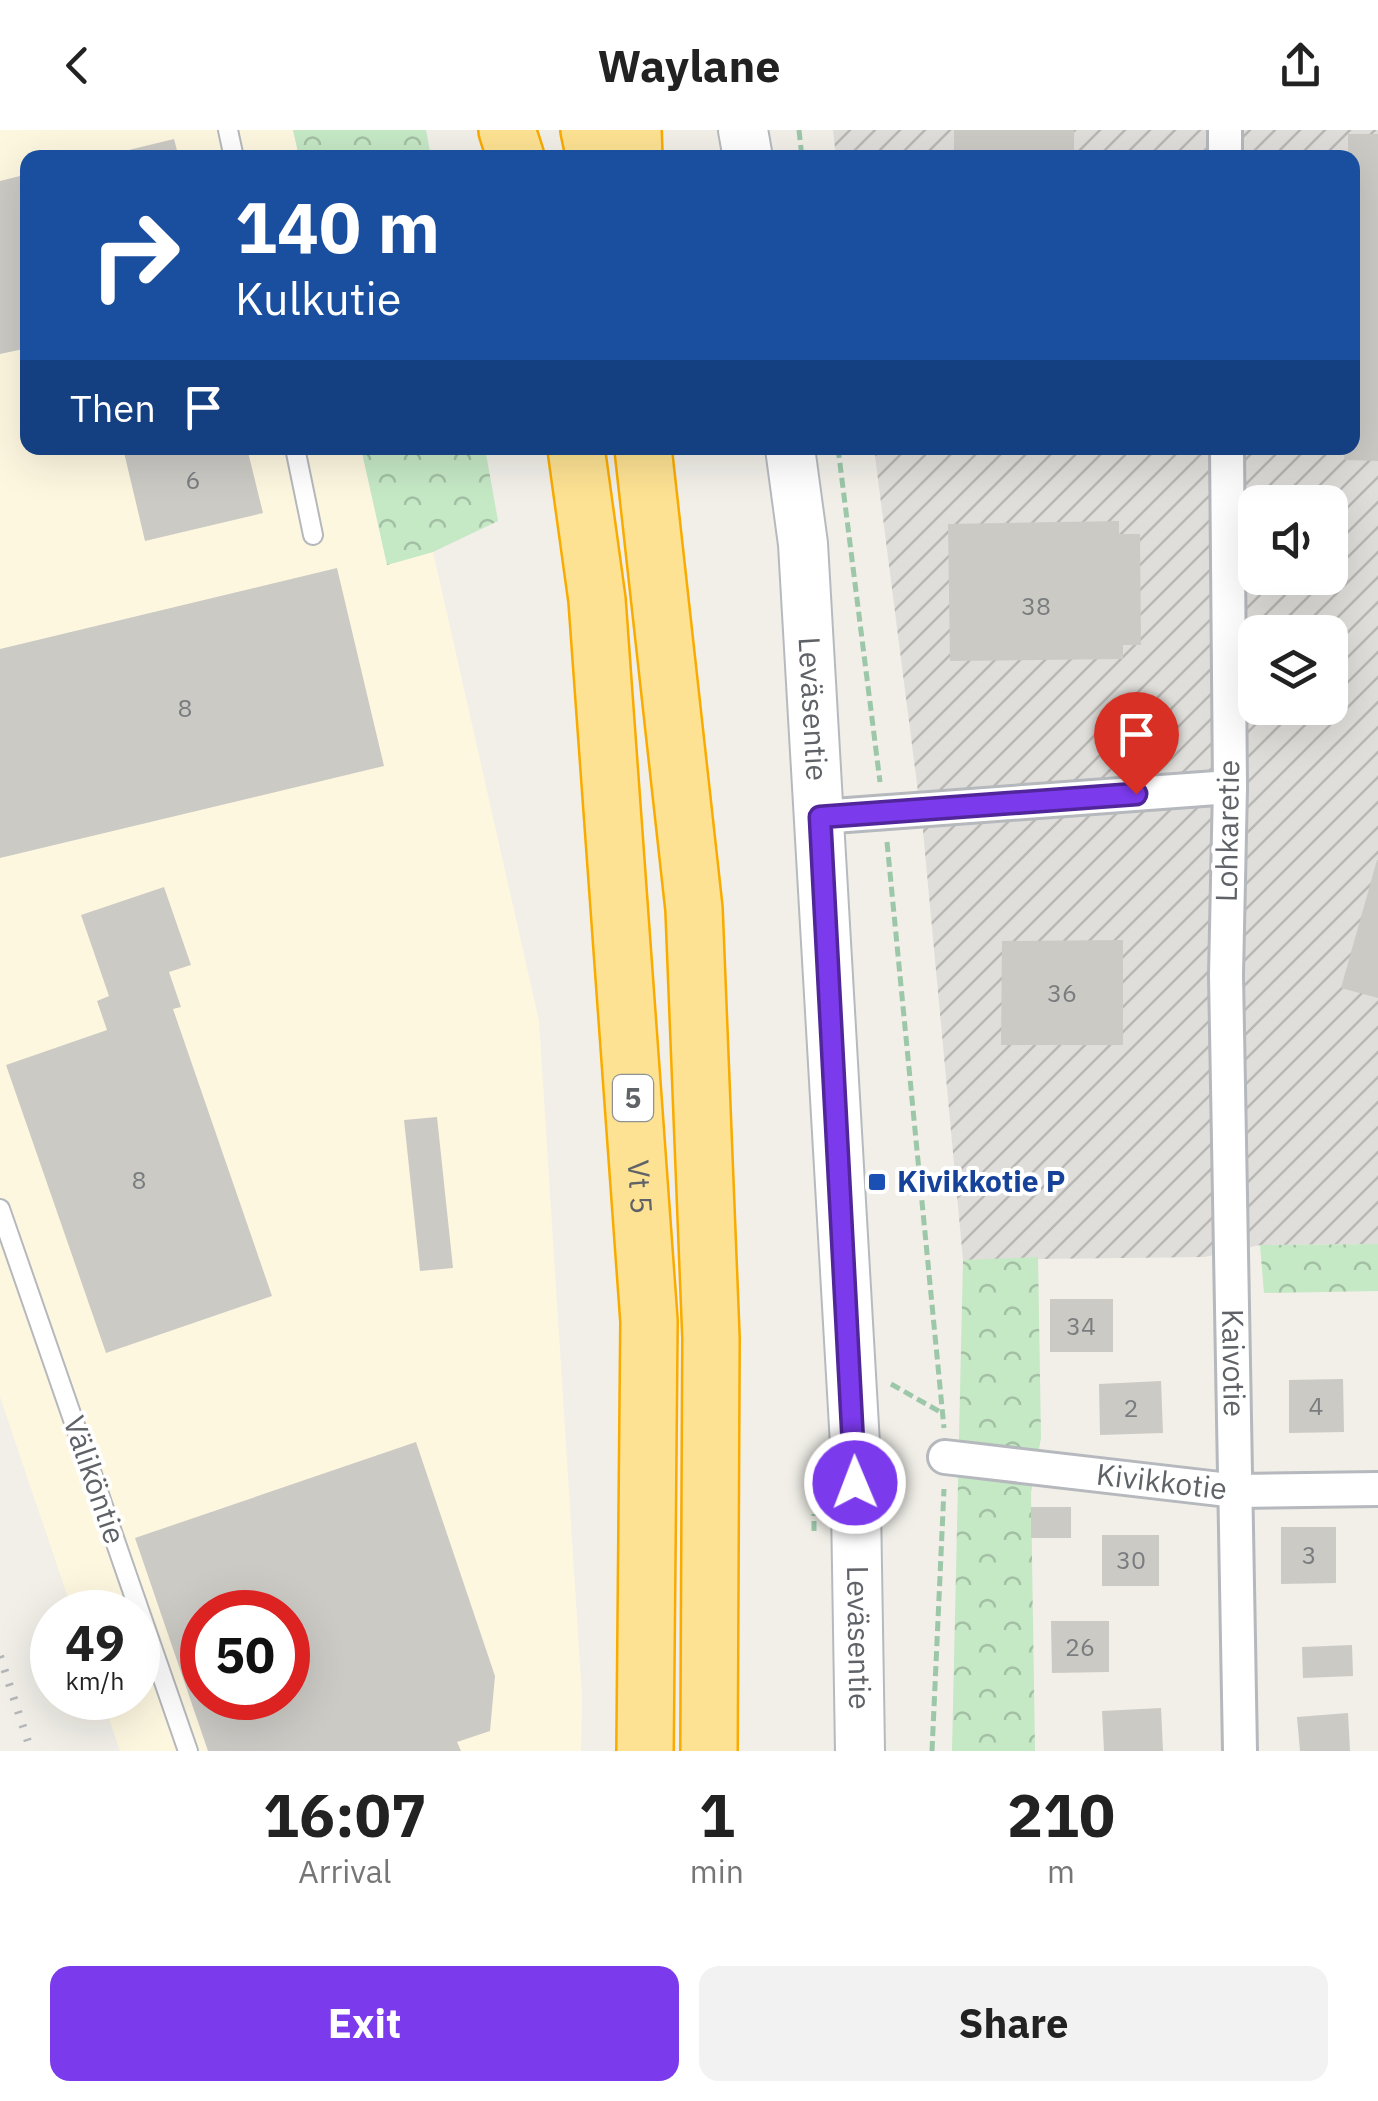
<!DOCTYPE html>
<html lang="en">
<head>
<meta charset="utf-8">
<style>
  body { margin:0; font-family:"IBM Plex Sans",sans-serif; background:#f2f2f2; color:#222; height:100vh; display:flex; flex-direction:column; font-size:38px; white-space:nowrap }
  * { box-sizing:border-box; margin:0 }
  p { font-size:32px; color:#767676 }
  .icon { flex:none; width:55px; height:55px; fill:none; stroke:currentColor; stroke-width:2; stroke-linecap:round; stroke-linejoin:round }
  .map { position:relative; height:1621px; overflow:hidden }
  .details { display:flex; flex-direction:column; background:#fff; flex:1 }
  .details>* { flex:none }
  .top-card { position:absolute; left:20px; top:20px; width:1340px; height:305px; border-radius:20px; box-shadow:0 10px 40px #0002; background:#1a4fa0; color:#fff; overflow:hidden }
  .fabs { position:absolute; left:1238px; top:355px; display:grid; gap:20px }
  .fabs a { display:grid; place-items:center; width:110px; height:110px; border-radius:20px; background:#fff; box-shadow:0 10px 40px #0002; font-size:50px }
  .speed { position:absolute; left:30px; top:1460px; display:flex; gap:20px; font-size:50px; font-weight:700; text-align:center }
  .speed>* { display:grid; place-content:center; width:130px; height:130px; border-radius:50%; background:#fff; box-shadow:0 10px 40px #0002; line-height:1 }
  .speed small { font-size:25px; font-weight:400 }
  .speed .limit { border:15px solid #d22; background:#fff; color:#111 }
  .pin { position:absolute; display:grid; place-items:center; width:85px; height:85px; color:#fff; margin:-102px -42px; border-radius:50% 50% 50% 0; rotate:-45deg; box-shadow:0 0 10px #0007 }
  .pin .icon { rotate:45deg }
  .me { position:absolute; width:110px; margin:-55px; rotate:359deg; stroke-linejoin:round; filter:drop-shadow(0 0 8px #0008) }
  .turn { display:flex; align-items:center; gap:35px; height:210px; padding:0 50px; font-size:45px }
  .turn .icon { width:130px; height:130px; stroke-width:2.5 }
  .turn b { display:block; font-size:70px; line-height:85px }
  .then { display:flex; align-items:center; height:95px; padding:0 50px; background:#0003; gap:20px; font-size:38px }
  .eta { display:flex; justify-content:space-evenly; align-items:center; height:170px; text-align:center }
  .eta b { font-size:60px; font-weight:700; line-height:70px }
  .cta { display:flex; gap:20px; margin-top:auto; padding:20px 50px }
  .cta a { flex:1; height:115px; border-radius:20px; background:#7c3aed; color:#fff; font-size:40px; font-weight:700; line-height:115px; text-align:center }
  .cta a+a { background:#f2f2f2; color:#222 }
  header { display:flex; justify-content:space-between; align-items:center; height:130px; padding:0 50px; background:#fff; font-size:45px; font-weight:700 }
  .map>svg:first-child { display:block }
</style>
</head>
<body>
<header><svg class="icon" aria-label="back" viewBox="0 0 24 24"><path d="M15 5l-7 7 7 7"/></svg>Waylane<svg class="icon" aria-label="share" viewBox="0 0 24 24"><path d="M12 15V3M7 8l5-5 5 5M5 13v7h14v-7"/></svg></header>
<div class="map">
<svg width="1378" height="1621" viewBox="0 0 1378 1621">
  <defs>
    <pattern id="industrial-furrows" width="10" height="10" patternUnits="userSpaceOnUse" patternTransform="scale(2.5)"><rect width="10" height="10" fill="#e0deda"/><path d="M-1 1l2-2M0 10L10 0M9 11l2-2" fill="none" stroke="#b9b8b5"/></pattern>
    <pattern id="forest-crowns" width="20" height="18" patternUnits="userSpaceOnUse" patternTransform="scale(2.5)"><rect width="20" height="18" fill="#c5e8c5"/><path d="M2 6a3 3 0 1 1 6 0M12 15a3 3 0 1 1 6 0" fill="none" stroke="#a3c0a4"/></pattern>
  </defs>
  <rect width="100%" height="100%" fill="#f1efe8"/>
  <!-- commercial -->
  <path fill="#fef7e0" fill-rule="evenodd" d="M0 0H293L299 27 28 28V318H361L387 435 433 422 539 891 582 1567 581 1621H120L102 1568H138V1482H73L0 1267ZM202 1482H288V1568H202Z"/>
  <!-- industrial -->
  <path fill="url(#industrial-furrows)" fill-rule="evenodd" d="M833 0H1378V1114L1260 1115 1205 1127 963 1130 923 701 874 318H1352V28L836 27ZM1255 372H1330V448H1255ZM1255 502H1330V578H1255Z"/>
  <!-- forest -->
  <path fill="url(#forest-crowns)" d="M293 0H426L431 27H299Z
    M361 318H485L498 391 433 422 387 435Z
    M1378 1114V1161L1264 1163 1260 1115Z
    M1038 1127 1041 1308 1031 1363 1035 1621H952L963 1130Z"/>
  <!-- building -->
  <path fill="#cccac5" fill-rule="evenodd" d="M954 0H1074V28H954Z
    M1348 4H1378V331L1344 330 1345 318H1352V28H1348Z
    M174 9 179 28H104V26Z
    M28 44V218L0 224V51Z
    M123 318H247L263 383 145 411Z
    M952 318H1073V323L952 322Z
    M1119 391V404H1140L1141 515H1123V529L950 531 948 394Z
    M337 438 384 636 0 728V519Z
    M1377 730H1378V868L1341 858Z
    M164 757 191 835 169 842 181 877 173 879 272 1166 106 1223 6 935 107 900 97 871 109 866 81 785Z
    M1123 810V915H1001L1002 811Z
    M437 987 453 1138 420 1141 404 990Z
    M1050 1169H1113V1222H1050Z
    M1343 1249 1344 1302 1289 1303V1250Z
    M1161 1251 1163 1303 1100 1305 1099 1254Z
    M416 1312 495 1546 490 1601 457 1612 461 1621H208L135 1408ZM202 1482H288V1568H202Z
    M1031 1377H1071V1408H1031Z
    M1281 1397H1336V1453L1281 1454Z
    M1102 1405H1159V1456H1102Z
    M1051 1491H1109V1542L1052 1543Z
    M1352 1515 1353 1546 1303 1548 1302 1517Z
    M1161 1578 1163 1621H1104L1102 1581Z
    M1348 1583 1350 1621H1300L1297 1587Z"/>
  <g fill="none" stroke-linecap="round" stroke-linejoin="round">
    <defs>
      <path id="lane" d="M228 0 234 28
        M295 318 313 405
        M0 1079 188 1621"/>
      <g id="street">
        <path d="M1225 0V28"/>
        <path id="s1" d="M1227 318 1230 657 1226 845 1240 1621"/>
        <path d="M820 687 1230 657"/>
        <path id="s2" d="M945 1327 1237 1361 1378 1359"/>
      </g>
      <g id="secondary">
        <path d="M743 0 748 28"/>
        <path id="s3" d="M790 318 803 414 855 1314 860 1621"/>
      </g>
      <g id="highway">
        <path d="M507 0 516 28"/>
        <path d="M589 0 595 28"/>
        <path d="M633 0 634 28"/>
        <path id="s4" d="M576 318 597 470 649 1191 645 1621"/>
        <path d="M643 318 694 779 711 1208 709 1621"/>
      </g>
    </defs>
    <!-- lane casing -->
    <use href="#lane" stroke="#b5b8bc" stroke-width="22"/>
    <!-- street casing -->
    <use href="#street" stroke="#b5b8bc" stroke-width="38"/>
    <!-- secondary casing -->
    <use href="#secondary" stroke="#b6babf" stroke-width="52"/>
    <!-- highway casing -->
    <use href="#highway" stroke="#f9ab00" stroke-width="60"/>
    <!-- path -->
    <path stroke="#9cc7a9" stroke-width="5" stroke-dasharray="10 5" stroke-linecap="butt" d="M799 0 802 28
      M838 318 880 652
      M887 712 944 1298
      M891 1254 942 1283
      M814 1401V1384
      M932 1621 944 1359"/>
    <!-- lane -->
    <use href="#lane" stroke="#fff" stroke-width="18"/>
    <!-- street -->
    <use href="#street" stroke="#fff" stroke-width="32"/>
    <!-- secondary -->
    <use href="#secondary" stroke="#fff" stroke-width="48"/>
    <!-- highway -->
    <use href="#highway" stroke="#fde293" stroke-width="55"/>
    <!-- rail -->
    <path stroke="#b6b7b8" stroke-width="8" stroke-dasharray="2.5 12" stroke-linecap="butt" d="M0 1526 31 1621"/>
  </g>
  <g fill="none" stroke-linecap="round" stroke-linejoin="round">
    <defs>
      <path id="route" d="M855 1353 820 687 1136 664"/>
    </defs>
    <!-- route casing -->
    <use href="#route" stroke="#51269a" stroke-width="25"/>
    <!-- route -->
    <use href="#route" stroke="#7c3aed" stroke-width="18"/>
  </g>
  <!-- markers -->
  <rect fill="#1a4fb4" stroke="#fff" stroke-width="4" x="867" y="1042" width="20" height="20" rx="5"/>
  <g text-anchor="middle" stroke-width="8" stroke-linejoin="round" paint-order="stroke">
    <!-- number labels -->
    <g font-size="25" fill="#7a7d7f">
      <text x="193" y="359">6</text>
      <text x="1036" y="485">38</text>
      <text x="185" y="587">8</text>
      <text x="1062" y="872">36</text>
      <text x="139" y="1059">8</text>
      <text x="1081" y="1205">34</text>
      <text x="1316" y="1285">4</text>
      <text x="1131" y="1287">2</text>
      <text x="1309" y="1434">3</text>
      <text x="1131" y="1439">30</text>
      <text x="1080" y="1526">26</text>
    </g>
    <!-- shield labels -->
    <rect fill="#fff" stroke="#8f9295" stroke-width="2.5" x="613" y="945" width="40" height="46" rx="8"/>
    <g font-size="28" font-weight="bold" fill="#5f6368">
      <text x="633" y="978">5</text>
    </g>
    <!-- street labels -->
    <g font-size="30" fill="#5f6368" stroke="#fff">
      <text dy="10" stroke="none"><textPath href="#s3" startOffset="262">Leväsentie</textPath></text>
      <text transform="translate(1228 701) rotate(-89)" y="10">Lohkaretie</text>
      <text dy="10" stroke="none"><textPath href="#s4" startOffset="742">Vt 5</textPath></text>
      <text dy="10" stroke="none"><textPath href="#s1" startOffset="915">Kaivotie</textPath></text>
      <text transform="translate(94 1350) rotate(71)" y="10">Väliköntie</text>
      <text dy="10" stroke="none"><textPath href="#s2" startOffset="218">Kivikkotie</textPath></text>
      <text dy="10" stroke="none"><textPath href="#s3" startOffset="1192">Leväsentie</textPath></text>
    </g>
    <!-- transit labels -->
    <g font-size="30" font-weight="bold" fill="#164399" stroke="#fff" text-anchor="start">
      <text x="897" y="1062">Kivikkotie P</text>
    </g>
  </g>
</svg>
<div class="fabs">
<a><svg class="icon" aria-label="sound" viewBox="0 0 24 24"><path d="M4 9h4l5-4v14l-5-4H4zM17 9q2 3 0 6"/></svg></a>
<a><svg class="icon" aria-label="layers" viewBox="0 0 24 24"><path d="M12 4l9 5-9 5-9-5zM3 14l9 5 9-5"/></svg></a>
</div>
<div class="speed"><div>49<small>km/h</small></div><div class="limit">50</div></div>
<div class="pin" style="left:1136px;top:664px;background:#d93025"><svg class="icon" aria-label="arrive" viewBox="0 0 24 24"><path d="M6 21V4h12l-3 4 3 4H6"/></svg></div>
<svg class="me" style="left:855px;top:1353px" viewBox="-20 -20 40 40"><circle r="17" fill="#7c3aed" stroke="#fff" stroke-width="3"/><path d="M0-11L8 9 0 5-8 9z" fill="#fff"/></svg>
<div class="top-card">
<div class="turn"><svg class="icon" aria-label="right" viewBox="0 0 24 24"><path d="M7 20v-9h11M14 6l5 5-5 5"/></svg><div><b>140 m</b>Kulkutie</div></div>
<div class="then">Then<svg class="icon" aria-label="arrive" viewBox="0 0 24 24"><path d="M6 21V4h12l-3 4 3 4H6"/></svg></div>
</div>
</div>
<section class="details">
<div class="eta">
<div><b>16:07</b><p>Arrival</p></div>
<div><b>1</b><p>min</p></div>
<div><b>210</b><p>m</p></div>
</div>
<div class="cta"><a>Exit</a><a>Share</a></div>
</section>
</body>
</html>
